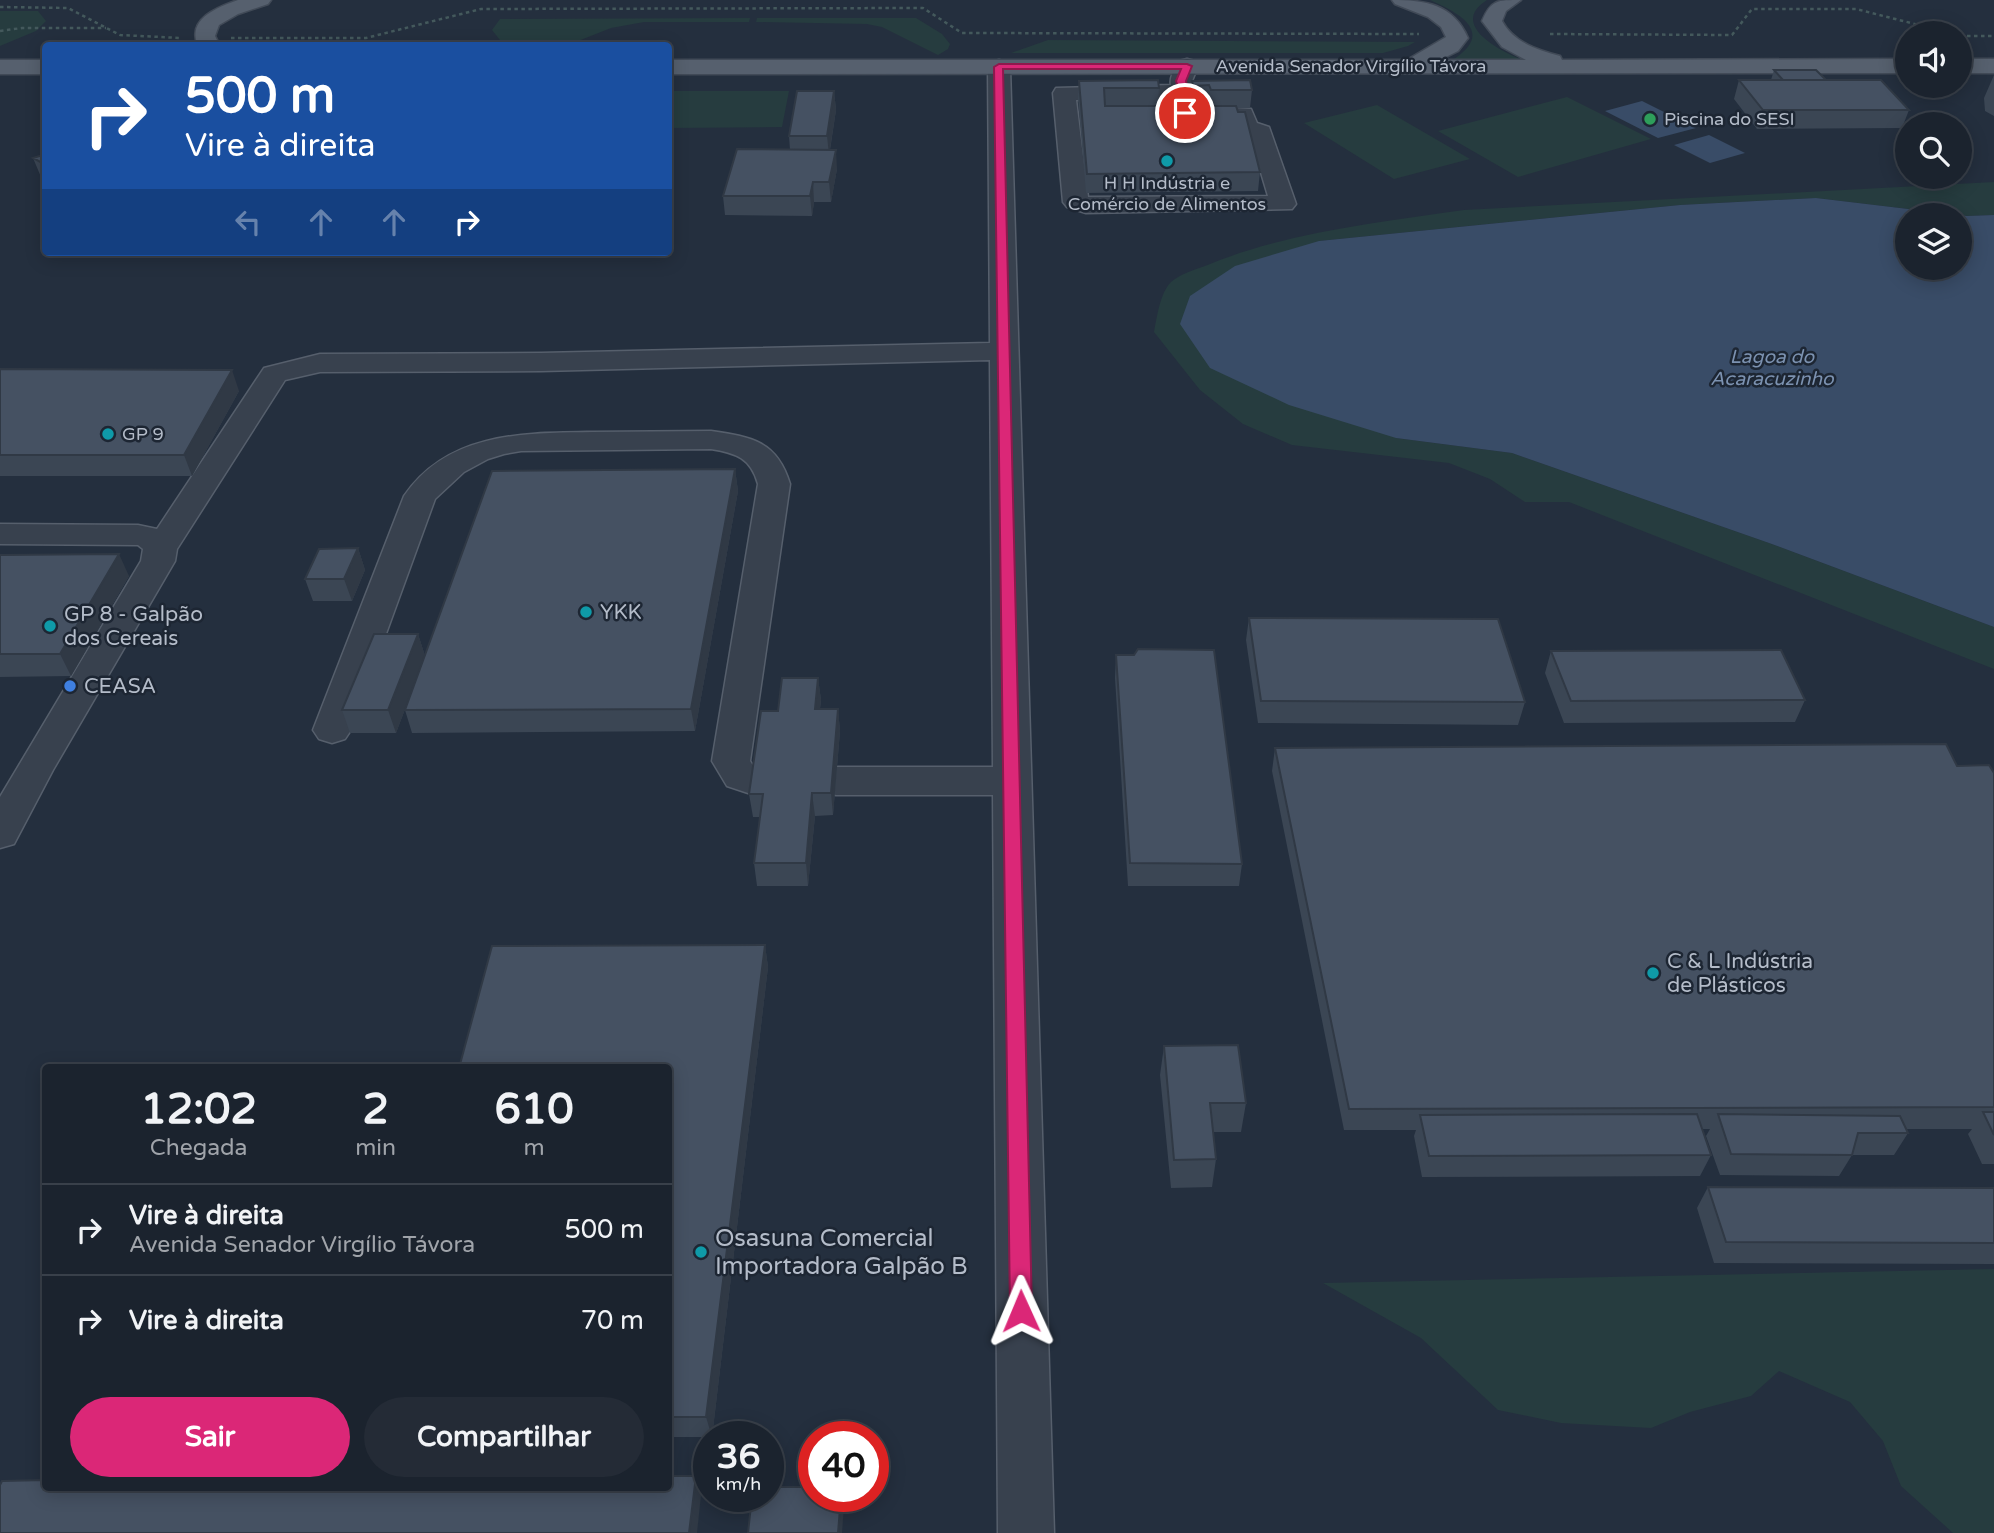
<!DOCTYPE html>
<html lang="pt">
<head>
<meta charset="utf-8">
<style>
  body { margin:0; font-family:"Varela Round",sans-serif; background:#242b36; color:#f1f3f6; height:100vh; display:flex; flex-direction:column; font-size:26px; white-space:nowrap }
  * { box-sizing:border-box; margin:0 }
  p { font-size:23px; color:#a0a4aa }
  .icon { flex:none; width:38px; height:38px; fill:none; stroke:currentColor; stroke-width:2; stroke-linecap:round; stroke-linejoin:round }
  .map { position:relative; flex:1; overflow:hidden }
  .details { position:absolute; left:42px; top:1064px; width:630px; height:427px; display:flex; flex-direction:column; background:#1b232e; border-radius:7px; box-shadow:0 4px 18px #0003,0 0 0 2px #39404a }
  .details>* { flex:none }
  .banner { position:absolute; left:42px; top:42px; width:630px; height:214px; border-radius:7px; box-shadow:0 4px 18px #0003,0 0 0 2px #39404a; background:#1a4fa0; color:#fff; overflow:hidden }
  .fabs { position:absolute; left:1895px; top:21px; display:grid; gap:14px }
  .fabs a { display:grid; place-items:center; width:77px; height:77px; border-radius:50%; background:#1b232e; box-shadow:0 4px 18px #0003,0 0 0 2px #39404a; font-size:35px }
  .speed { position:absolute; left:693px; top:1421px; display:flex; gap:14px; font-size:35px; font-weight:700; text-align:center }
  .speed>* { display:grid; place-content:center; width:91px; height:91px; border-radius:50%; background:#1b232e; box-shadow:0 4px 18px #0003,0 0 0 2px #39404a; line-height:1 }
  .speed small { font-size:18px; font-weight:400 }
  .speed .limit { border:10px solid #d22; background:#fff; color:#111 }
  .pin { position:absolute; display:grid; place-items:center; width:60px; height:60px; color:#fff; margin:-30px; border:4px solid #fff; border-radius:50%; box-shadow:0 2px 7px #0007 }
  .me { position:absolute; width:77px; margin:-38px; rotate:359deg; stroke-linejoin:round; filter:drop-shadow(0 0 5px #0008) }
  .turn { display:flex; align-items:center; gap:24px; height:147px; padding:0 28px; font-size:32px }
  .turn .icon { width:91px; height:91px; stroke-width:2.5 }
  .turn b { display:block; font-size:49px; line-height:60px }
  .lanes { display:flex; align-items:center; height:66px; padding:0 28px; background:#0003; justify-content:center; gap:35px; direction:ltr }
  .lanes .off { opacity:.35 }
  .eta { display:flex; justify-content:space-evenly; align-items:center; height:119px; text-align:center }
  .eta b { font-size:42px; font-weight:700; line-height:49px }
  .action { display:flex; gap:14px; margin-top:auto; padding:14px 28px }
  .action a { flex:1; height:80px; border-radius:42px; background:#db2777; color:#fff; font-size:28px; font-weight:700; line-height:80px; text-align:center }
  .action a+a { background:#242b36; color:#f1f3f6 }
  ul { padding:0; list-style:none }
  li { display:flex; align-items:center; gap:21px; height:91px; padding:0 28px; border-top:2px solid #39404a }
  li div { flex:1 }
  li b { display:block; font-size:26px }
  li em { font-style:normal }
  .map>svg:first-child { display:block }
</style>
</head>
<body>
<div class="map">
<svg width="1994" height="1533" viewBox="0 0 1994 1533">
  <rect width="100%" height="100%" fill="#242f3e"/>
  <!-- green -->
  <path fill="#263c3f" d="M1430 0H1487C1449 24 1498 50 1520 59H1454C1495 32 1459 13 1430 0Z
    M0 11H38L46 21 36 31 0 46Z
    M750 18 749 22H644L611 28 568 45H504L492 30 500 19H509Z
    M757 18H916L942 34 950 44 948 49 938 55 882 27 867 24 756 22Z
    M1048 40 1415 42 1408 46 1383 53H1011Z
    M669 91H789L782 127 669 128Z
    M1567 97 1651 139 1518 177 1438 131Z
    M1377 105 1470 159 1394 179 1304 123Z
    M1994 182V215L1967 216 1816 198 1680 205 1319 241 1396 438 1512 453 1769 543 1994 627V669L1569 502H1525L1490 479 1449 463 1292 445 1243 424 1200 390 1154 332C1157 317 1160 293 1171 282 1180 274 1194 270 1205 266 1283 233 1380 222 1464 210Z
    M1994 1269V1533H1953L1901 1486 1883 1441 1850 1402 1779 1371 1751 1396 1690 1412 1651 1428 1561 1423 1498 1410 1421 1338 1323 1283Z"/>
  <!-- water -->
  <path fill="#394c67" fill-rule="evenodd" d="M1642 101 1696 128 1658 138 1605 111Z
    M1709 135 1745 153 1710 163 1674 145Z
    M1816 198 1967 216 1994 215V627L1769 543 1512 453 1396 438 1289 405 1210 368 1180 324 1190 296 1235 266 1319 241 1680 205ZM1908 215H1960V268H1908Z"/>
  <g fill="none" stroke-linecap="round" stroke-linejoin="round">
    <defs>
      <path id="minor" d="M1187 59 1195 61 1198 66 1192 81 1196 92V106L1251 109 1257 123 1269 127 1296 204 1292 209 1086 213 1067 207 1063 202 1053 93 1056 88 1171 85C1169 78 1175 68 1179 61ZM1172 99 1173 113 1177 118 1233 121 1239 132 1250 136 1268 196 1088 197 1076 100Z
        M999 60 1007 62 1010 67 1054 1533H998L993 795H836L822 791 817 781 822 771 836 767H993L990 360 541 371 320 372 285 380 177 549 175 561 53 770 14 844 0 848V797L141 561 143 549 138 545 0 544V524L138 525 157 529 264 368 320 354 541 353 990 343 988 67 991 62Z
        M711 431C752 437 777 441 790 484L750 761C756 773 768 767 776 782L771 792 757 796 727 786 712 761 758 484C751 458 736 453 711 449L521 451 504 454 488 459 464 472 435 499 351 730 345 739 332 743 319 739 313 730 404 496C448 432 523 433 593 432 632 432 672 431 711 431Z"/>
      <path id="major" d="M238 0H271L268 4 238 14 219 25 215 36 220 46H198C186 19 218 7 238 0Z
        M1392 0C1425 0 1453 4 1468 38L1458 51 1440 60H1526L1502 47 1482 21C1491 0 1497 0 1521 0L1506 11 1502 21C1514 43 1538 50 1560 56L1562 60 1908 59V73L668 74V60H1407L1446 37 1441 27 1428 17 1395 4Z
        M1960 59H1994V73H1960Z
        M0 60H46V74H0Z"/>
    </defs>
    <!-- minor casing -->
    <use href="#minor" stroke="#565f6c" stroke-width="3"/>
    <!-- major casing -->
    <use href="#major" stroke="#414a57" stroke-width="3"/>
    <!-- path -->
    <path stroke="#44595c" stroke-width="2.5" stroke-dasharray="3.5 3.5" stroke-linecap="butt" d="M0 7 68 8 120 35 181 38
      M0 31 22 28H106
      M1550 34 1732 35 1752 9H1856L1950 33
      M1960 36H1994
      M231 38H366L481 9 923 8 962 33 1419 34"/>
    <!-- minor -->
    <use href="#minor" fill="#38414e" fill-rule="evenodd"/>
    <!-- major -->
    <use href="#major" fill="#56606e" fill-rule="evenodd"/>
  </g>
  <!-- wall -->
  <path fill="#3b4654" d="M1774 70 1826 80 1909 110 1902 128 1757 129 1734 99 1739 80H1771Z
    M1994 75V116L1985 111 1984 98Z
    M1079 81 1159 88 1158 106H1208V104H1191L1190 99 1192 81 1252 90 1250 108H1237L1260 172 1258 191 1086 193 1078 99Z
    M834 91 836 110 830 150 837 169 831 202H814L812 216 725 215 723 196 790 150 789 136Z
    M46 154V180L41 177 33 158Z
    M0 369 239 391 192 476H0Z
    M735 469 738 491 695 731 412 733 405 710Z
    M358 548 365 570 352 601H313L305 579Z
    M0 555 129 576 71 676 0 677Z
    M1249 618 1525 702 1518 725 1258 723 1246 640Z
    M418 634 425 656 396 733H350L342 710Z
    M1551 651 1805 700 1795 722 1564 723 1545 673Z
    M1116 655 1242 864 1239 886H1128L1115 678Z
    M818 678 821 700 820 709H838L840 731 833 815 815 816 808 886H757L754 863 760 817H753L749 794 778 711Z
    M1275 748 1957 766 1994 773V1164H1982L1968 1134 1972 1129H1906L1908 1133 1894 1155H1852L1839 1176 1720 1175 1706 1136 1710 1129H1702L1711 1155 1700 1176 1422 1177 1414 1136 1416 1130H1344L1272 771Z
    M765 945 768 967 712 1437H668V1068Z
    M1164 1046 1246 1103 1241 1132H1213L1216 1159 1212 1187 1171 1188 1160 1075Z
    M1708 1187 1994 1188V1264L1714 1263 1697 1208Z"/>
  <!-- shaded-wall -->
  <path fill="#303945" d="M834 91 836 110 829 155 827 136Z
    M836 150 837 169 831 202 829 182Z
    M813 182 814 202 812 216 810 196Z
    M232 370 239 391 192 476 184 455Z
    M735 469 738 491 695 731 691 709Z
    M358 548 365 570 352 601 344 579Z
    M119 554 129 576 71 676 60 654Z
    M418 634 425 656 396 733 388 710Z
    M818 678 821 700 817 732 815 709Z
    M838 709 840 731 833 815 831 793Z
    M812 793 815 816 808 886 806 863Z
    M765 945 768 967 712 1437 706 1417Z
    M696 1476 701 1495 697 1533H689Z
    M841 1496H843L844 1506 842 1533H838Z"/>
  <!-- building -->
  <path fill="#455162" stroke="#303945" stroke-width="2" d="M1774 70H1816L1826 80H1783Z
    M1158 80 1159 88H1104L1105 106H1236L1238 112H1245L1260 172 1087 174 1079 81Z
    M1250 80 1252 90H1211L1209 85 1193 86 1192 81Z
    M1739 80H1881L1909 110H1763Z
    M797 91H834L827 136H789Z
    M737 149 836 150 829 182H813L810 196H723Z
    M46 154V164H44L33 158Z
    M0 369 232 370 184 455H0Z
    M735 469 691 709 405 710 492 471Z
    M358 548 344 579H305L319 549Z
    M119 554 60 654H0V555Z
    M1249 618 1498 619 1525 702 1261 701Z
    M374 634H418L388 710H342Z
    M1138 649 1214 650 1242 864 1130 863 1116 655H1134Z
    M1781 650 1805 700 1571 701 1551 651Z
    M782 678H818L815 709H838L831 793H812L806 863H754L763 794H749L761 711H778Z
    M1946 744 1957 766 1989 765 1994 773V1107L1349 1109 1275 748Z
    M765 945 706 1417H668V1068H459L492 946Z
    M1238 1045 1246 1103H1210L1216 1159 1174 1160 1164 1046Z
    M1983 1112H1994V1135Z
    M1697 1114 1711 1155 1429 1156 1420 1115Z
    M1718 1114 1900 1116 1908 1133H1858L1852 1155 1731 1154Z
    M1708 1187 1994 1188V1243L1726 1242Z
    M668 1476H696L689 1533H0V1485L2 1481 46 1480V1488H668Z
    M768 1487H814V1496H841L838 1533H748L752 1496H768Z"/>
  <!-- route -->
  <path fill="#db2777" stroke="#8e194d" stroke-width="2" d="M1187 64 1192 66 1186 81C1189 92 1187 101 1190 113L1185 116 1180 113C1178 101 1180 92 1176 81L1181 69H1003L1032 1311 1028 1318 1021 1321 1013 1318 1010 1311 994 67 999 64Z"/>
  <!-- markers -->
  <circle fill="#2e9e5b" stroke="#1d2633" stroke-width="2.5" cx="1650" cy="119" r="7"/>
  <g fill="#0f9aa8" stroke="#1d2633" stroke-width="2.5">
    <circle cx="1167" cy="161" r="7"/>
    <circle cx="108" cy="434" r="7"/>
    <circle cx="586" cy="612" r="7"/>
    <circle cx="50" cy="626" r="7"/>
    <circle cx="1653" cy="973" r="7"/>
    <circle cx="701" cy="1252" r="7"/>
  </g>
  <circle fill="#3f7fe0" stroke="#1d2633" stroke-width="2.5" cx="70" cy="686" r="7"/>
  <g text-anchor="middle" stroke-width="5" stroke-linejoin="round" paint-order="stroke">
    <!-- far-street labels -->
    <g font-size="18" fill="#b4bcc9" stroke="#1d2633">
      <text x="1351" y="72">Avenida Senador Virgílio Távora</text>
    </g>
    <!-- far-poi labels -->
    <g font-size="18" fill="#b4bcc9" stroke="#1d2633" text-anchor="start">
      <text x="1664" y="125">Piscina do SESI</text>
      <text x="1167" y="189" text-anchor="middle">H H Indústria e<tspan x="1167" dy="21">Comércio de Alimentos</tspan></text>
      <text x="122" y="440">GP 9</text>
    </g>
    <!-- far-water labels -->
    <g font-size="19" font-style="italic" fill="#7c92b1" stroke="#1d2633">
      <text x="1772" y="363">Lagoa do<tspan x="1772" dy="22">Acaracuzinho</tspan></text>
    </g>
    <!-- poi labels -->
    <g font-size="21" fill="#b4bcc9" stroke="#1d2633" text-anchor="start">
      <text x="600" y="619">YKK</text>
      <text x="64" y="621">GP 8 - Galpão<tspan x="64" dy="24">dos Cereais</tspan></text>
      <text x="84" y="693">CEASA</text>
      <text x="1667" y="968">C &amp; L Indústria<tspan x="1667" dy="24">de Plásticos</tspan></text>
    </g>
    <!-- near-poi labels -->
    <g font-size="24" fill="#b4bcc9" stroke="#1d2633" text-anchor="start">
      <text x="715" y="1246">Osasuna Comercial<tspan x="715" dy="28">Importadora Galpão B</tspan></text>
    </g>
  </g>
</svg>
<div class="fabs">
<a><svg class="icon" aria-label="sound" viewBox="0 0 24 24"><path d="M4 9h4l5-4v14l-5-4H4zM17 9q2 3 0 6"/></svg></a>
<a><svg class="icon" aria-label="search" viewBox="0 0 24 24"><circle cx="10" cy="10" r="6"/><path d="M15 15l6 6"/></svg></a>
<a><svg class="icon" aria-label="layers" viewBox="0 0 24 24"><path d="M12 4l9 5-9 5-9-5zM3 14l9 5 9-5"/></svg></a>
</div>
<div class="speed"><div>36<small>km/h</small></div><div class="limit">40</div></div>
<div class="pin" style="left:1185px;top:113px;background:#d93025"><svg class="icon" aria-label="arrive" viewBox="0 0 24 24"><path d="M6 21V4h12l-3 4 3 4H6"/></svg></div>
<svg class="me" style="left:1021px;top:1311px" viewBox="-20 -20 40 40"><path d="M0-17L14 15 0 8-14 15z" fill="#db2777" stroke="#fff" stroke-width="4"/></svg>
<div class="banner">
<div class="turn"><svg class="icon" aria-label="right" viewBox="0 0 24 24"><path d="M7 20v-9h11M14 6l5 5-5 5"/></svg><div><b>500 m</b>Vire à direita</div></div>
<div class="lanes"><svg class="icon off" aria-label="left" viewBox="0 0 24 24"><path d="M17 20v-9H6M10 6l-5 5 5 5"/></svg><svg class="icon off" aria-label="ahead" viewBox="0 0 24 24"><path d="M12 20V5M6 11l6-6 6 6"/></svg><svg class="icon off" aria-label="ahead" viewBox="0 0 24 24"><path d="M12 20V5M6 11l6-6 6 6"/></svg><svg class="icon" aria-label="right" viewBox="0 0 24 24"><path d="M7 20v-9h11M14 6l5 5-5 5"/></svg></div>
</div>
<section class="details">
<div class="eta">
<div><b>12:02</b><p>Chegada</p></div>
<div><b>2</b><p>min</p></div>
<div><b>610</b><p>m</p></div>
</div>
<ul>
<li><svg class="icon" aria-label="right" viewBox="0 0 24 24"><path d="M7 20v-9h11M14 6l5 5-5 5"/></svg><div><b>Vire à direita</b><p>Avenida Senador Virgílio Távora</p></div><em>500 m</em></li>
<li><svg class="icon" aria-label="right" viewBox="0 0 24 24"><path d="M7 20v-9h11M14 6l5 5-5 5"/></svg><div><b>Vire à direita</b></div><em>70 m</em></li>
</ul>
<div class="action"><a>Sair</a><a>Compartilhar</a></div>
</section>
</div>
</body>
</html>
